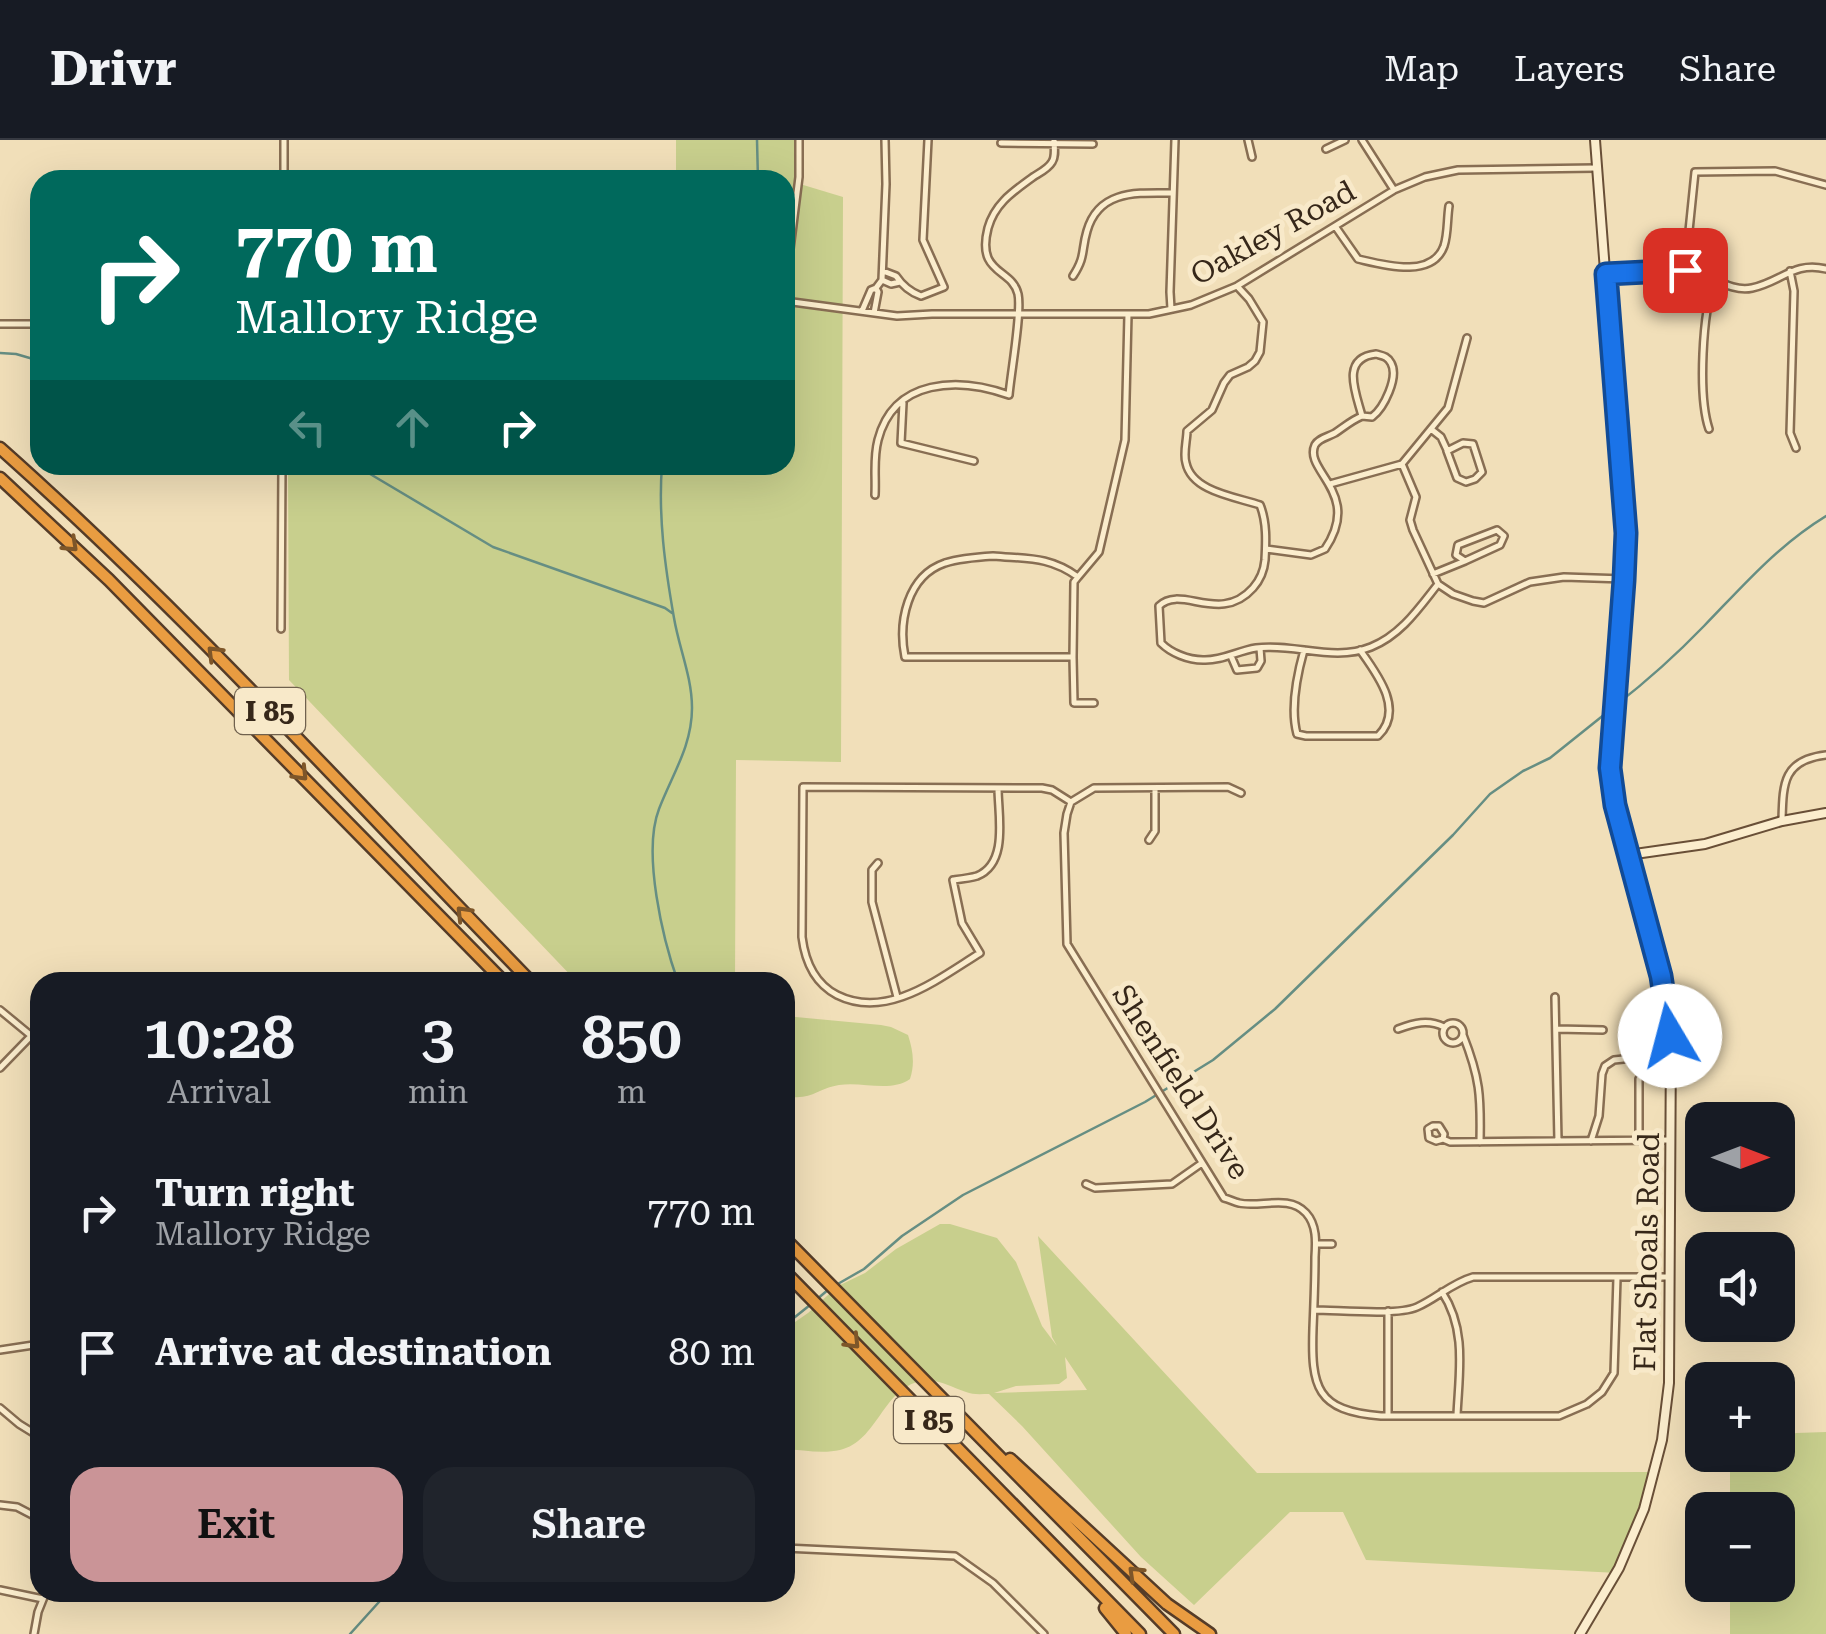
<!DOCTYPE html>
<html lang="en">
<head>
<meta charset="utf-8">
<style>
  body { margin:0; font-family:"Roboto Serif",serif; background:#20242c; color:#f1f3f6; height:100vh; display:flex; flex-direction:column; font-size:38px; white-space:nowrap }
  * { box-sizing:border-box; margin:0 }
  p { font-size:32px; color:#9ea1a6 }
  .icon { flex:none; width:55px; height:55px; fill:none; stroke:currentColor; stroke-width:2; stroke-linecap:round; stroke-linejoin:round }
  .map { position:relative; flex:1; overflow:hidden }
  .details { position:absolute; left:30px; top:832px; width:765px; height:630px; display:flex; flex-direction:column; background:#171b24; border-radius:30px; box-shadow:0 10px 40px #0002 }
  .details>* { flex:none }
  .guide { position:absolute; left:30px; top:30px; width:765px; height:305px; border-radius:30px; box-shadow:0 10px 40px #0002; background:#00695c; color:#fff; overflow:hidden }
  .needle { width:65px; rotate:90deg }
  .fabs { position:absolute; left:1685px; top:962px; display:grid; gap:20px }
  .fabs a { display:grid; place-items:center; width:110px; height:110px; border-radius:20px; background:#171b24; box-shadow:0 10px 40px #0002; font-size:50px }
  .pin { position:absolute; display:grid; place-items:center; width:85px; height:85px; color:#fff; margin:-42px; border-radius:20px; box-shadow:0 5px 15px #0006 }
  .me { position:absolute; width:110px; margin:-55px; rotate:352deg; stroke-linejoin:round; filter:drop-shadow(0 0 8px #0008) }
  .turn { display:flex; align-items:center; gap:35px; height:210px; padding:0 40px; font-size:45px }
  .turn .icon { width:130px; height:130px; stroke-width:2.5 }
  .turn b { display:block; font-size:70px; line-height:85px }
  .lanes { display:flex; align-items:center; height:95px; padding:0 40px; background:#0003; justify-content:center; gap:50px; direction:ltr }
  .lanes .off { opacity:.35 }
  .eta { display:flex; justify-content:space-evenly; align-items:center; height:170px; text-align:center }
  .eta b { font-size:60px; font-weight:600; line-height:70px }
  .button { display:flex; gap:20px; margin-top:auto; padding:20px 40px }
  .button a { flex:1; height:115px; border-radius:30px; background:#ca9497; color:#111; font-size:40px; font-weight:600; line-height:115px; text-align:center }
  .button a+a { background:#20242c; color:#f1f3f6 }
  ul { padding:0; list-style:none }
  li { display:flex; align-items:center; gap:30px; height:140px; padding:0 40px }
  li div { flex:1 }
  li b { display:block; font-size:38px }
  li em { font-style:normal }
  header { display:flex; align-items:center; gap:60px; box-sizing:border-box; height:140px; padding:0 50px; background:#171b24; border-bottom:2px solid #363941 }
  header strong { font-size:48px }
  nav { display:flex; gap:55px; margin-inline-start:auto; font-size:35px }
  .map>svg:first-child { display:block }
</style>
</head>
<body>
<header>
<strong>Drivr</strong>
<nav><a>Map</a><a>Layers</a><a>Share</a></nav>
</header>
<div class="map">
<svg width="1826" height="1494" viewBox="0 0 1826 1494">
  <rect width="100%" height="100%" fill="#f1dfb9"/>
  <!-- green -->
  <path fill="#c8cf8d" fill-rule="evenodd" d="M676 0H796L800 44 843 57 841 622 736 620 735 842H577L289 540 288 325H785V40H676Z
    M785 876 881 885 891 887 908 895C913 910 915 924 910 939 890 953 862 941 839 945 816 949 812 961 785 956Z
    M940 1084H950L997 1098 1016 1122 1042 1186 1057 1206 1052 1197 1038 1096 1257 1333 1651 1332 1640 1394 1618 1433 1366 1420 1343 1372H1290L1194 1465 1141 1417 1022 1286 989 1254C981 1254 973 1255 966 1252 951 1247 938 1238 921 1241 882 1249 878 1301 840 1310 823 1314 802 1310 785 1309V1189L808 1173 838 1146 865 1133 896 1109ZM1065 1217 1087 1250 994 1253 1016 1246 1059 1244 1067 1238Z
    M1826 1292V1494H1730V1445H1778V1370H1730V1315H1778V1299L1796 1293Z"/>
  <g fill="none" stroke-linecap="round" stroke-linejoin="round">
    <!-- stream -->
    <path stroke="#668e83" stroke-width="2.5" d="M757 0 758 40
      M0 213 16 214 40 221
      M355 325 493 407 665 468 672 473
      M662 325C658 376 665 427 674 478 679 508 692 537 692 568 692 606 672 635 659 669 642 713 663 800 678 842
      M1616 565C1647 541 1676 515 1704 486 1743 446 1777 406 1826 376
      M836 1145 864 1129 902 1096 963 1055 1145 962 1213 920 1275 869 1453 695 1490 654 1523 631 1550 618 1610 570
      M816 1160 829 1149
      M785 1185 810 1165
      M350 1494 388 1452"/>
    <defs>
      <path id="street" d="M284 0V40
        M1248 0 1252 17
        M1362 0 1394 50
        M1001 3 1093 4
        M1326 9 1345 0
        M1335 86 1358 119C1384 125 1432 139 1444 106 1448 94 1447 79 1449 66
        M1685 130 1695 32 1775 31 1826 45
        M883 131 896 136C902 145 910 152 921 156L944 147 923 100 928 0
        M1790 131 1794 151 1790 293 1796 308
        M1606 134C1632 133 1659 129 1685 130 1708 132 1729 153 1752 148 1781 142 1794 121 1826 129
        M1073 136C1086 116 1081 111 1087 91 1099 49 1138 53 1173 53
        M882 140 891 144 900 142
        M1237 146 1249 159 1263 182 1260 212 1255 221 1248 227 1230 235 1224 243 1212 270 1187 291C1187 300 1183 314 1186 323 1192 352 1237 357 1260 365 1267 382 1266 402 1265 420 1264 431 1261 439 1253 448 1220 485 1181 444 1159 466L1161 503C1171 513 1188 520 1203 520 1222 521 1237 511 1256 508 1294 503 1334 522 1371 507 1401 495 1419 468 1438 444
        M785 149 799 37V0
        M785 161 897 176 932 174H1149L1191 165 1237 146 1394 50 1425 37 1458 30 1596 28
        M1171 169 1170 152 1175 0
        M862 171 871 150 876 148 882 140 886 44 885 0
        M874 173 878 152 876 148
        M0 184H40
        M1467 198 1448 268 1402 324 1416 357 1410 380 1413 390 1438 444 1453 454 1473 461 1484 463 1530 442 1564 437 1624 439
        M1376 214C1383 216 1387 216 1391 223 1399 237 1384 268 1372 277L1362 276C1356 253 1340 218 1376 214Z
        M903 263 901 303 974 321
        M1431 289 1441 297 1447 310
        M1709 289C1698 256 1702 172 1715 139
        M1463 303 1473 304 1482 332 1475 339 1466 342 1457 338 1447 311Z
        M1330 344 1402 324
        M875 355C876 336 873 319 878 300 894 238 959 237 1009 255 1011 232 1022 172 1018 154 1012 128 976 135 988 88 995 63 1014 51 1033 37 1039 33 1048 29 1052 22 1056 16 1054 8 1054 0
        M1497 390 1504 396 1500 405 1465 421 1456 415 1458 405Z
        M1266 409 1311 415 1325 409C1363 353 1303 331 1315 305 1319 298 1328 297 1335 293 1344 287 1352 280 1362 276
        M993 416C1027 419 1049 416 1078 437L1074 442 1073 517H905C898 482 907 436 945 423 961 418 977 417 993 416Z
        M1433 434 1465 421
        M1078 437 1099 412 1125 300 1128 174
        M281 489 282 325
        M1304 510C1297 535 1290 568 1297 594L1306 596H1378C1405 570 1377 534 1360 510
        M1231 516 1237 530 1257 528 1261 521 1260 508
        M1073 517 1074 563H1094
        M998 648C998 675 1009 723 977 736 970 738 961 739 953 740L962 783 980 813C938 839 887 880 837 855 814 843 805 821 802 797L803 647 1042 648 1052 650 1071 662 1094 648 1228 647 1241 653
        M1071 662 1067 674 1064 693 1067 804 1224 1058C1229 1059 1234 1062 1239 1063 1260 1068 1289 1054 1306 1073 1317 1085 1316 1102 1315 1117 1315 1141 1314 1164 1313 1188 1311 1247 1316 1271 1381 1276H1559L1587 1264 1602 1252 1614 1233 1617 1138
        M1782 680C1783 643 1783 620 1826 615
        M1149 700 1155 691V648
        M878 723 872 730V762L897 857
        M1555 857 1558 1001
        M0 870 40 903
        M1443 893a10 10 0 1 1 20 0a10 10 0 1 1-20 0Z
        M1398 889C1414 883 1428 879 1444 887
        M1556 889 1603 890
        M1463 895C1480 938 1481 956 1480 1002
        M0 928 32 895
        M1639 939V1001
        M1443 999 1436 1001 1429 998 1428 989 1433 986H1439L1444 994 1443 999 1450 1002 1671 1000
        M1591 1001 1599 976 1602 934 1605 926 1614 920 1671 914
        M1086 1044 1095 1048 1172 1044 1202 1023
        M1316 1104H1332
        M1442 1152C1467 1190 1459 1232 1457 1275
        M1314 1170C1339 1170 1396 1176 1417 1167 1437 1158 1452 1143 1473 1137H1670
        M1388 1171V1276
        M0 1210 40 1204
        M0 1268 19 1284 40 1297
        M0 1365 17 1367 40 1379
        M785 1408 955 1416 993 1443 1044 1494
        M0 1450 43 1459
        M34 1494 38 1472 46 1452"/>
      <path id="secondary" d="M1628 715 1705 704 1782 681 1826 673
        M1580 1494 1619 1428 1644 1369 1662 1300 1669 1243 1671 896 1661 836 1615 665 1610 628 1624 439 1625 393 1595 0"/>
      <path id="highway" d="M0 308C188 475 356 662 531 842
        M0 338 109 440 504 842
        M785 1099 1174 1494
        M785 1132 1140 1494
        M1010 1319 1167 1464 1210 1494
        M1105 1468 1126 1494"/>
    </defs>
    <!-- street casing -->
    <use href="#street" stroke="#886e53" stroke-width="10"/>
    <!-- secondary casing -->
    <use href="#secondary" stroke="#694f37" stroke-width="12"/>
    <!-- highway casing -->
    <use href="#highway" stroke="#553c28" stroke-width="15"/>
    <!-- street -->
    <use href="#street" stroke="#fbedcd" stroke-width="5"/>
    <!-- secondary -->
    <use href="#secondary" stroke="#fbedcd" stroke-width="8"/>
    <!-- highway -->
    <use href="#highway" stroke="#e99c41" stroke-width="10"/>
  </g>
  <!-- one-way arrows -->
  <defs><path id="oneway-chevron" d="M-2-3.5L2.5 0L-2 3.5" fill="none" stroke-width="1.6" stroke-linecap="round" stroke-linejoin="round" transform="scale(2.5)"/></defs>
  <g stroke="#7e5629">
    <use href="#oneway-chevron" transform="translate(71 405) rotate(43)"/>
    <use href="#oneway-chevron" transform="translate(214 513) rotate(-135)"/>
    <use href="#oneway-chevron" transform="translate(301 634) rotate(46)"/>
    <use href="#oneway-chevron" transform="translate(463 773) rotate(-134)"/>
    <use href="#oneway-chevron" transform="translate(853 1202) rotate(46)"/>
    <use href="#oneway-chevron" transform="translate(1135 1433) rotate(-136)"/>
  </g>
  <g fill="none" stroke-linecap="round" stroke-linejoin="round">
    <defs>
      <path id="route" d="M1670 896 1661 836 1615 665 1610 628 1624 440 1626 393 1606 134 1685 130"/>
    </defs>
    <!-- route casing -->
    <use href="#route" stroke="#114b97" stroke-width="25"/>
    <!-- route -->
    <use href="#route" stroke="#1a73e8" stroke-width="18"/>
  </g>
  <g text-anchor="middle" stroke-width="10" stroke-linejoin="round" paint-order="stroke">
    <!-- shield labels -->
    <g fill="#f8e9c9" stroke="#70614e" stroke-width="2.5">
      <rect x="235" y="548" width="70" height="46" rx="8"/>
      <rect x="894" y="1257" width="70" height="46" rx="8"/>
    </g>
    <g font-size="28" font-weight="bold" fill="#362719">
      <text x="270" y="581">I 85</text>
      <text x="929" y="1290">I 85</text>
    </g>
    <!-- street labels -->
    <g font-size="30" fill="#362719" stroke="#f8e9c9">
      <text transform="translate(1273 93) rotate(-29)" y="10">Oakley Road</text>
      <text transform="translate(1181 942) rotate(57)" y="10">Shenfield Drive</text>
      <text transform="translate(1647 1112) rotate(-89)" y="10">Flat Shoals Road</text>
    </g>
  </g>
</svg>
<div class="fabs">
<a><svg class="needle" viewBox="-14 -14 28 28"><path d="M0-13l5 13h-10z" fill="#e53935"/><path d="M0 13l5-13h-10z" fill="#9ea1a6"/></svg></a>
<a><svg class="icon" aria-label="sound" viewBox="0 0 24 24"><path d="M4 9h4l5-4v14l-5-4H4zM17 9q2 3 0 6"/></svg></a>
<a>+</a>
<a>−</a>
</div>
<div class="pin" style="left:1685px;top:130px;background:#d93025"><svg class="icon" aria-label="arrive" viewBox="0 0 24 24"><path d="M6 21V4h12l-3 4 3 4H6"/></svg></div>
<svg class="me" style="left:1670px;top:896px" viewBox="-20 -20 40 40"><circle r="19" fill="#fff"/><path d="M0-13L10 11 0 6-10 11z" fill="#1a73e8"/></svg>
<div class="guide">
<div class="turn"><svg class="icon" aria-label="right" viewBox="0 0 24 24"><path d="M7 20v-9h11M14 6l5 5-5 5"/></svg><div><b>770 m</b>Mallory Ridge</div></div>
<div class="lanes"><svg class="icon off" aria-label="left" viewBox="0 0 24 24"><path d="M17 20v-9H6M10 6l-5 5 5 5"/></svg><svg class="icon off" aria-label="ahead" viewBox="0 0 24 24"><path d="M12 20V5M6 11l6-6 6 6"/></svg><svg class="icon" aria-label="right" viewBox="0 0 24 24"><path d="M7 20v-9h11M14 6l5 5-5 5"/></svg></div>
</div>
<section class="details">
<div class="eta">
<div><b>10:28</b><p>Arrival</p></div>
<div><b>3</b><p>min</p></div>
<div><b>850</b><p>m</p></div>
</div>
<ul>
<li><svg class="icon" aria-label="right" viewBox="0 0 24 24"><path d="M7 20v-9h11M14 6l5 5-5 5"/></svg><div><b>Turn right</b><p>Mallory Ridge</p></div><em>770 m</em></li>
<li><svg class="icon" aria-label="arrive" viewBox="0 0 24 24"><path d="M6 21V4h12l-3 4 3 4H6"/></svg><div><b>Arrive at destination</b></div><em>80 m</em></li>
</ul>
<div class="button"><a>Exit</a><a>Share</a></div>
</section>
</div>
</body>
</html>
